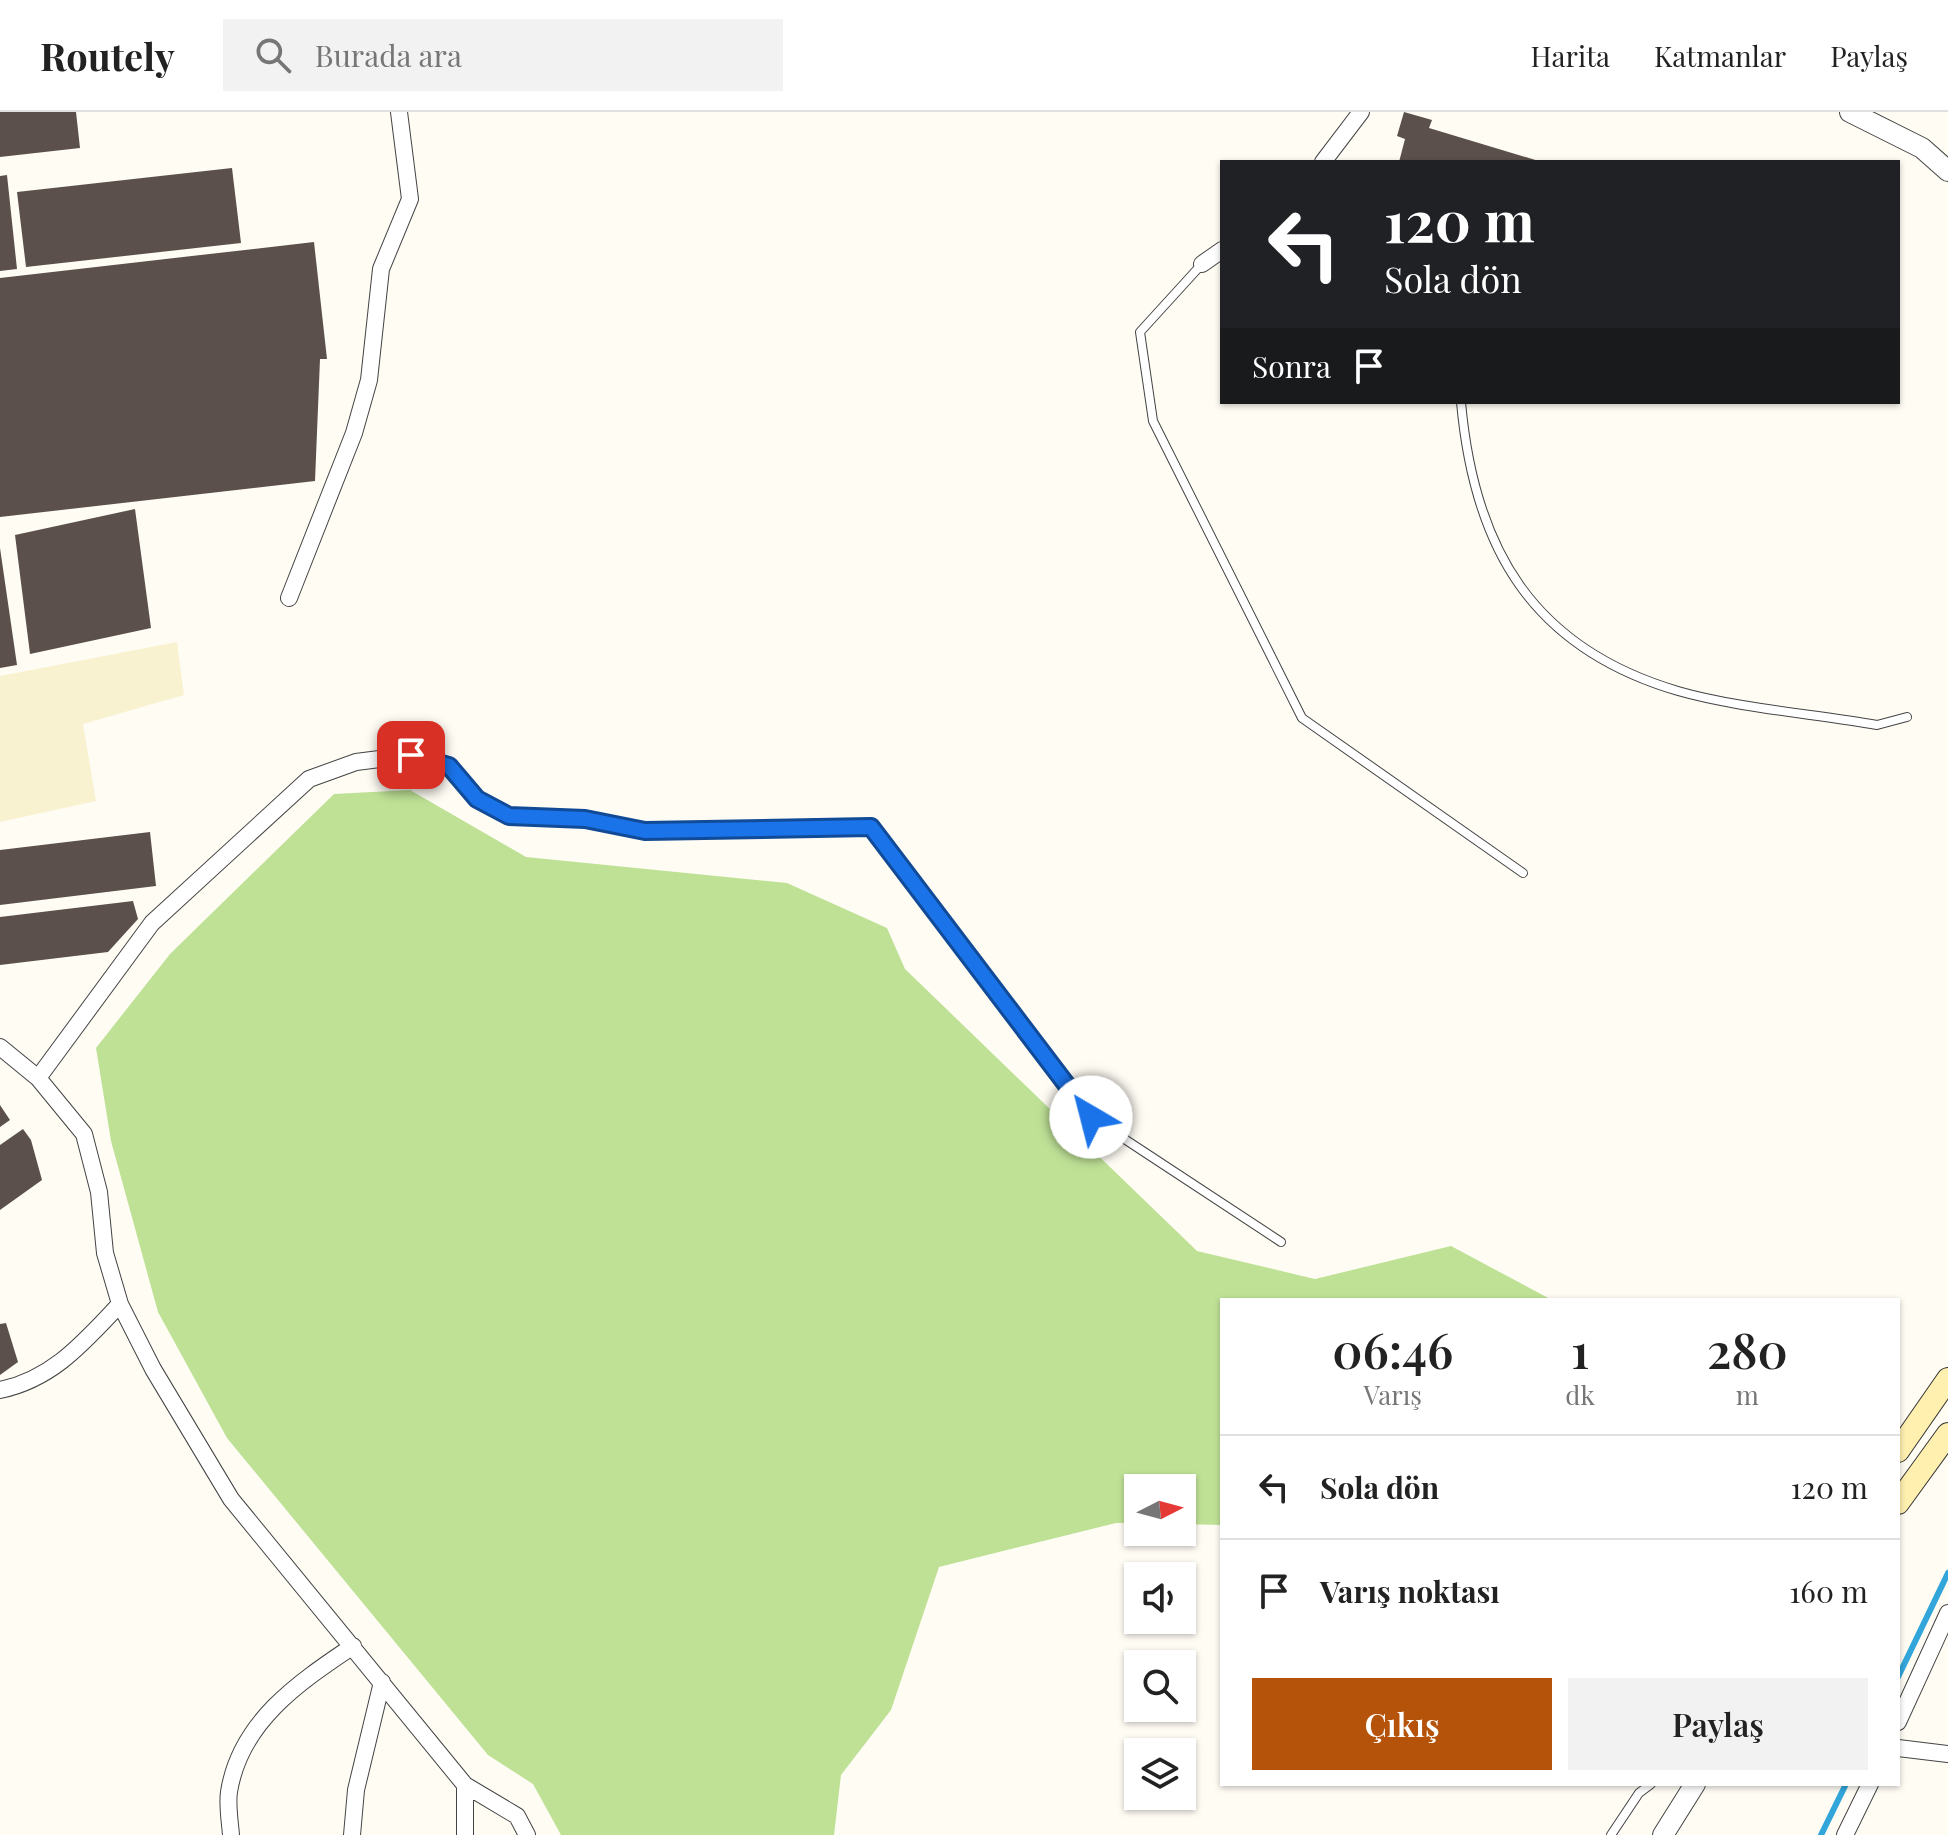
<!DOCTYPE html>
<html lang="tr">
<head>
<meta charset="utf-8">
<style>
  body { margin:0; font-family:"Playfair Display",serif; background:#f2f2f2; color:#222; height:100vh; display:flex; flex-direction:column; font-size:30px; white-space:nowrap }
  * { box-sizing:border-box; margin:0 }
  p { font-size:26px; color:#767676 }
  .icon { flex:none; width:44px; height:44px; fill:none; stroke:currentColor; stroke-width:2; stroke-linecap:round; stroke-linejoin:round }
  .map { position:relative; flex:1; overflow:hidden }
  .sheet { position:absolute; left:1220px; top:1186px; width:680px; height:488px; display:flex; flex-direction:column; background:#fff; border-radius:0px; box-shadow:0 2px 6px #0004 }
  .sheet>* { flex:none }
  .hud { position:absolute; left:1220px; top:48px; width:680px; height:244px; border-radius:0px; box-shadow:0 2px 6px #0004; background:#202124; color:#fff; overflow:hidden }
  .needle { width:52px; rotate:84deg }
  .fabs { position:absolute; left:1124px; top:1362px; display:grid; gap:16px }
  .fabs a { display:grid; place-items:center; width:72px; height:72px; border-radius:0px; background:#fff; box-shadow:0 2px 6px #0004; font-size:40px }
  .pin { position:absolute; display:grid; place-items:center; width:68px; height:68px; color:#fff; margin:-34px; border-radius:16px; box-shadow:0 4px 12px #0006 }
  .me { position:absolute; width:88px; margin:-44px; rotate:323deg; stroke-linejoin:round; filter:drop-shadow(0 0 6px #0008) }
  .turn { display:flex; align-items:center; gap:28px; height:168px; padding:0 32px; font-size:36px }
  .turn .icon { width:104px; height:104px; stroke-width:2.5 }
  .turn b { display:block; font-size:56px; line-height:68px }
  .then { display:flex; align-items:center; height:76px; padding:0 32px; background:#0003; gap:16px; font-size:30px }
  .eta { display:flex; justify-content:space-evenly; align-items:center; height:136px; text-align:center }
  .eta b { font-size:48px; font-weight:600; line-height:56px }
  .action { display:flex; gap:16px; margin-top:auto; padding:16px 32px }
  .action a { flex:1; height:92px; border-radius:0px; background:#b45309; color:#fff; font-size:32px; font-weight:600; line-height:92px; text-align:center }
  .action a+a { background:#f2f2f2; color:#222 }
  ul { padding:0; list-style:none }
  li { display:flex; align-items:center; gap:24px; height:104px; padding:0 32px; border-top:2px solid #e0e0e0 }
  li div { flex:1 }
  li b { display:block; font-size:30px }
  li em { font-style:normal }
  header { display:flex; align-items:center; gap:48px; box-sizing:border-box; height:112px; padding:0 40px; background:#fff; border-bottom:2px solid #e0e0e0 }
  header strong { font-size:38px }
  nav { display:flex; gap:44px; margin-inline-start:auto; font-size:28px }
  .search { width:560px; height:72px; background:#f2f2f2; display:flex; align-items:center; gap:20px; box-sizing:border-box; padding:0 28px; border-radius:0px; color:#767676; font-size:30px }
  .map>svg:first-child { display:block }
</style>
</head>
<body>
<header>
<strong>Routely</strong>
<div class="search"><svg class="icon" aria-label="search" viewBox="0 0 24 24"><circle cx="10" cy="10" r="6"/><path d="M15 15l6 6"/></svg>Burada ara</div>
<nav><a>Harita</a><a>Katmanlar</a><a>Paylaş</a></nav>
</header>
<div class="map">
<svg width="1948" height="1723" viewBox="0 0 1948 1723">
  <rect width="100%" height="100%" fill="#fffcf4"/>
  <!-- farmland -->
  <path fill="#f9f2d1" d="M177 530 184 583 83 612 96 689 0 710V564Z"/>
  <!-- forest -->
  <path fill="#bee196" d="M410 678 526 745 787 771 887 816 905 857 1197 1139 1315 1167 1451 1134 1552 1188H1222V1413L1182 1412V1376H1138V1411H1116L939 1455 891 1598 841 1663 834 1723H561L533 1672 488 1643 227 1326 158 1200 111 1029 96 936 170 842 334 682Z"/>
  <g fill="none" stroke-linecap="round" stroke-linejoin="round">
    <!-- stream -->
    <path stroke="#32a6db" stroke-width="6" d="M1898 1565 1948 1461
      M1821 1723 1846 1672"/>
  </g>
  <!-- building -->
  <path fill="#5b504c" d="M0 0H76L80 36 0 45Z
    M1404 0 1432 8 1429 16 1542 50H1399L1405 27 1397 24Z
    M232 56 241 131 26 155 17 80Z
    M7 63 17 157 0 159V64Z
    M314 130 327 247H320L315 369 0 405V166Z
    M135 397 151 516 30 542 15 423Z
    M0 436 17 553 0 556Z
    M150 720 156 774 0 793V738Z
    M133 789 138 807 108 840 0 853V805Z
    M0 993 10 1008 0 1015Z
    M23 1017 31 1028 42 1068 0 1098V1033Z
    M6 1211 18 1250 0 1263V1212Z"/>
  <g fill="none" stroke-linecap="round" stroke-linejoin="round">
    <defs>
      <path id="service" d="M1202 152 1140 220 1153 309 1302 606 1523 761
        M1461 290C1474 436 1532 536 1678 579 1737 596 1815 602 1877 613L1907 605
        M871 715 1091 1005 1281 1130
        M1611 1723 1639 1681 1651 1672"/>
      <path id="minor" d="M1323 50 1361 0
        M1202 152 1222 138
        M289 486 354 321 369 268 381 157 410 87 399 0
        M0 935 38 966 84 1022 99 1080 105 1141 120 1192 153 1257 231 1387 465 1673 517 1704 527 1723
        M38 966 152 811 309 667 356 650 411 643 449 654 477 687 509 704 585 707 645 719 871 715
        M0 1278C53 1267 84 1230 120 1192
        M1898 1610 1948 1501
        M1898 1636 1948 1642
        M231 1723C230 1710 227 1693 229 1680 240 1610 298 1571 353 1534
        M352 1723 356 1678 382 1570
        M465 1723V1673
        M1845 1723 1870 1672"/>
      <path id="tertiary" d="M1850 0 1922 36 1948 59
        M1663 1723 1695 1672"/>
      <path id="secondary" d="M1898 1339 1948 1267
        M1898 1391 1948 1322"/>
    </defs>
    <!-- service casing -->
    <use href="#service" stroke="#444" stroke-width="10"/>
    <!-- minor casing -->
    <use href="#minor" stroke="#444" stroke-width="18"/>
    <!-- tertiary casing -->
    <use href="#tertiary" stroke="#444" stroke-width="22"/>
    <!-- secondary casing -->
    <use href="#secondary" stroke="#333" stroke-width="24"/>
    <!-- service -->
    <use href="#service" stroke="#fff" stroke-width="8"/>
    <!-- minor -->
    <use href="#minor" stroke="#fff" stroke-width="16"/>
    <!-- tertiary -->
    <use href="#tertiary" stroke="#fff" stroke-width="20"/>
    <!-- secondary -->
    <use href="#secondary" stroke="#fff0af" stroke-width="22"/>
  </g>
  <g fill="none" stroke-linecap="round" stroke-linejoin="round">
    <defs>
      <path id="route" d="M411 643 449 654 477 687 509 704 585 707 645 719 871 715 1091 1005"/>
    </defs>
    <!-- route casing -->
    <use href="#route" stroke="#114b97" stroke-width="20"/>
    <!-- route -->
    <use href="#route" stroke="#1a73e8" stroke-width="14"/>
  </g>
</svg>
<div class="fabs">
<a><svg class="needle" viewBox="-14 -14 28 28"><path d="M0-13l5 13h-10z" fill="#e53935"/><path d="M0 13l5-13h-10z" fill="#767676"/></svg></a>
<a><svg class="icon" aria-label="sound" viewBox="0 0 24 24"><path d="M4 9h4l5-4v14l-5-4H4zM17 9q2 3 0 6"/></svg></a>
<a><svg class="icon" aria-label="search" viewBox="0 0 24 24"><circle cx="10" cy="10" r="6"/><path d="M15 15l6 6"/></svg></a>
<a><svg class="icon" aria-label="layers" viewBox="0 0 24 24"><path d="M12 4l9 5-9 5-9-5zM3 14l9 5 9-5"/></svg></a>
</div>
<div class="pin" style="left:411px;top:643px;background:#d93025"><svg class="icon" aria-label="arrive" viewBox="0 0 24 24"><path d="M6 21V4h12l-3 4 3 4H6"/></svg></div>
<svg class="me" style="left:1091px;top:1005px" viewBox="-20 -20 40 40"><circle r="19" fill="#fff"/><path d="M0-13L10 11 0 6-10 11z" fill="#1a73e8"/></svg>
<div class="hud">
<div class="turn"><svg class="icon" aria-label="left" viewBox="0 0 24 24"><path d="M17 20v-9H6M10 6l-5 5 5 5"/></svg><div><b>120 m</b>Sola dön</div></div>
<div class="then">Sonra<svg class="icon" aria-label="arrive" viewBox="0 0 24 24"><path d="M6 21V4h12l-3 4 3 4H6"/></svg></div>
</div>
<section class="sheet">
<div class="eta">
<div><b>06:46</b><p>Varış</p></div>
<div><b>1</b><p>dk</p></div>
<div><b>280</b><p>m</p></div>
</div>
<ul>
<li><svg class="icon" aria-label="left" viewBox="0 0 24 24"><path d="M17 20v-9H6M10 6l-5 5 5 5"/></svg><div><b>Sola dön</b></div><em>120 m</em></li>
<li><svg class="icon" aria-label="arrive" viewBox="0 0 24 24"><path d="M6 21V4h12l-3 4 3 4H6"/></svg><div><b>Varış noktası</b></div><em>160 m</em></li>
</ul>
<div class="action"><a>Çıkış</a><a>Paylaş</a></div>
</section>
</div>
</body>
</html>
